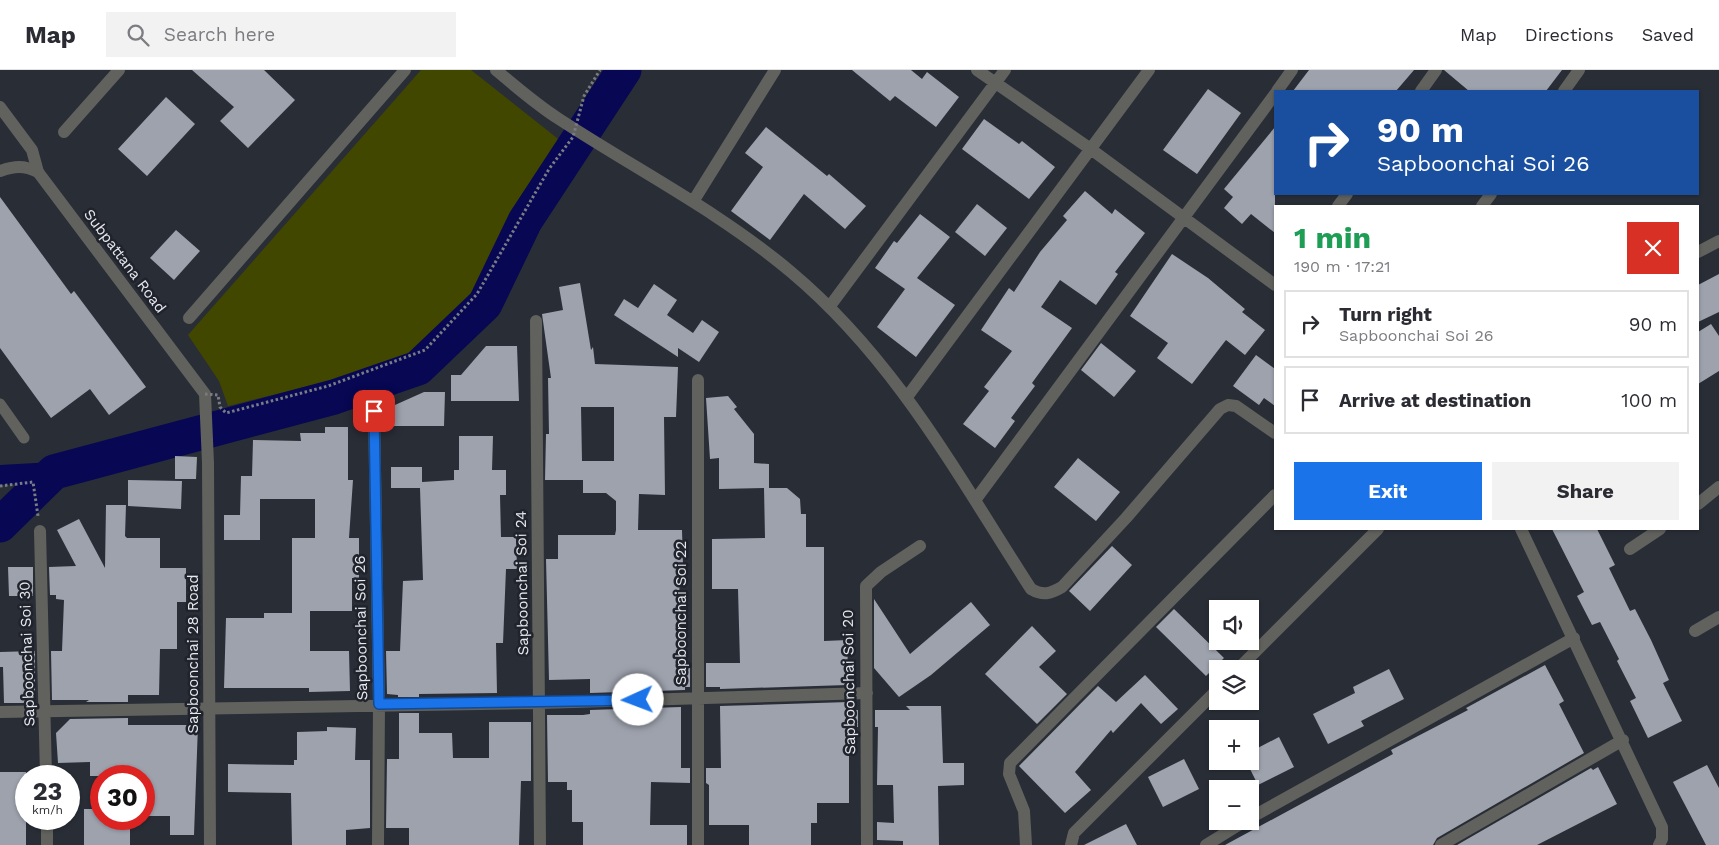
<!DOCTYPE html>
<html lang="en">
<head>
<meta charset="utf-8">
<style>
  body { margin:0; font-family:"Work Sans",sans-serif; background:#f2f2f3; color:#2b2b33; height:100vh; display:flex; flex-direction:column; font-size:19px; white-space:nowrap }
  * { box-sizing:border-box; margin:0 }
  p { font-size:16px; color:#7c7c81 }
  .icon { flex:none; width:28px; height:28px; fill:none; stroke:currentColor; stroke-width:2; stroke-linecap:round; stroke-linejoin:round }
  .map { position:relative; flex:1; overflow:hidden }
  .details { position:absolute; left:1274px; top:135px; width:425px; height:325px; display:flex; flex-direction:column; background:#fff; border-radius:0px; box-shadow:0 1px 4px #0004 }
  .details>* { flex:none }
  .banner { position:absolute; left:1274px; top:20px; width:425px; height:105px; border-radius:0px; box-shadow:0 1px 4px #0004; background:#1a4fa0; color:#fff; overflow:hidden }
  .tools { position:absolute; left:1209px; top:530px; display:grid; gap:10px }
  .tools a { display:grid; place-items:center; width:50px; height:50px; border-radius:0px; background:#fff; box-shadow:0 1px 4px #0004; font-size:25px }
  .speed { position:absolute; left:15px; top:695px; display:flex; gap:10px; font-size:25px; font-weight:700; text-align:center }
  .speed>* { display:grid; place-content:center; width:65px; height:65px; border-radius:50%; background:#fff; box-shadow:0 1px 4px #0004; line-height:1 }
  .speed small { font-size:12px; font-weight:400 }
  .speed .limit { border:8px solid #d22; background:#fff; color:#111 }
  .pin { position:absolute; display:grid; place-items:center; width:42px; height:42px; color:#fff; margin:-21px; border-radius:10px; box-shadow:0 2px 8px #0006 }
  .me { position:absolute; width:55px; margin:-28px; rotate:268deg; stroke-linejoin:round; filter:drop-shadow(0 0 4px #0008) }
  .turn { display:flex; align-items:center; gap:18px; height:105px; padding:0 20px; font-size:22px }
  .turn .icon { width:65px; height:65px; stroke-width:2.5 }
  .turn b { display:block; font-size:35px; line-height:42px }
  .round { display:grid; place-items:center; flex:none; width:52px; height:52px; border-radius:0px; background:#f2f2f3 }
  .head { display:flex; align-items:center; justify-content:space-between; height:85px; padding:0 20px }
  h1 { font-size:30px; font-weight:700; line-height:38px; color:#1e9e55 }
  .cta { display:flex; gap:10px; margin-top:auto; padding:10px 20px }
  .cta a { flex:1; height:58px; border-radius:0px; background:#1a73e8; color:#fff; font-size:20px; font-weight:700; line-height:58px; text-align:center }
  .cta a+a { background:#f2f2f3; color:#2b2b33 }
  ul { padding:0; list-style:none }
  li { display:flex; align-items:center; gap:15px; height:68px; margin:0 10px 8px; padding:0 10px; border:2px solid #e1e1e2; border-radius:0px }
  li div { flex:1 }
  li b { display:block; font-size:19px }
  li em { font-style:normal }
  header { display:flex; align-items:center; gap:30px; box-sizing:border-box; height:70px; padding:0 25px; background:#fff; border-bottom:1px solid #e1e1e2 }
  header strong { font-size:24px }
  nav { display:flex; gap:28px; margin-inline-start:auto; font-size:18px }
  .search { width:350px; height:45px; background:#f2f2f3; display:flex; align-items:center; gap:12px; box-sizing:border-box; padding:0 18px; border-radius:0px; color:#7c7c81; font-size:19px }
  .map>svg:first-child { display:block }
</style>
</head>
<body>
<header>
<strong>Map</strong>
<div class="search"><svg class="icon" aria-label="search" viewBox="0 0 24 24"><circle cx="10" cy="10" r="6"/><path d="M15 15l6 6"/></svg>Search here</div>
<nav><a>Map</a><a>Directions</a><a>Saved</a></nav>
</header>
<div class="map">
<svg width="1719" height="775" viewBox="0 0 1719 775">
  <rect width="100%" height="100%" fill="#292d36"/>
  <!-- green -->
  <path fill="#424700" d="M421 0H471L562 72 477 224 429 276 362 303 228 336 219 311 188 265Z"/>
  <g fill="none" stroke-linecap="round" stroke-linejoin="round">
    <!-- canal -->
    <path stroke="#070753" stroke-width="20" d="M0 405 54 402"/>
    <!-- river -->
    <path stroke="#070753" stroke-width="35" d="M0 455 54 402 334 327 418 298 485 234 525 151 624 0"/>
  </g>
  <!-- building -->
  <path fill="#9da2ad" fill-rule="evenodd" d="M192 0H264L295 30 248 78 220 51 234 37Z
    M852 0H911L922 9 927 2 959 27 936 57 895 26 890 31Z
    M1309 0H1414L1396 21H1293Z
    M1444 0H1562L1546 21H1469Z
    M1208 19 1241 43 1197 104 1163 80Z
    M166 27 195 54 147 106 118 79Z
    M984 49 1019 74 1022 71 1055 97 1029 129 962 79Z
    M766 57 827 106 829 104 866 136 845 159 804 124 770 170 731 141 763 97 745 83Z
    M1275 57V163L1251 144 1242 154 1224 138 1233 127 1224 119Z
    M1085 121 1112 144 1115 139 1145 163 1115 202 1118 204 1096 235 1060 210 1041 237 1072 258 1032 313 1035 316 1011 348 1015 351 995 378 963 354 989 321 984 317 1012 281 981 260 1009 218 1014 222 1040 182 1067 150 1063 146Z
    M0 127 71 224 74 221 146 317 109 345 90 319 51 348 0 278Z
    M977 134 1007 158 985 186 955 162Z
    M920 144 950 167 917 208 955 235 916 287 877 257 905 219 875 198 894 171 897 173Z
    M176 160 200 181 174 210 150 188Z
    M1172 184 1208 208 1245 239 1242 242 1265 260 1245 285 1226 270 1192 314 1157 288 1168 273 1130 246Z
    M1719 204V242L1698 252V215Z
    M580 213 591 280 593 277 595 294 678 297 676 347H664L665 425 639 424 638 460H682L683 495H680L679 537H683L684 593H690V617H685V620L590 623V609L549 610 546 489H558V465H615L616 460V431L606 423H583V410H545L546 364H549L548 308H551L542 244 563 240 559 217ZM581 337H614V391H582Z
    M654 214 677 230 667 245 693 263 702 250 719 262 699 292 678 278V287L614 245 624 229 638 238Z
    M1711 254 1719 266V301L1698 314V262Z
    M1101 273 1136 301 1114 327 1081 300Z
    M486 276H517L519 331H451V305H461Z
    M1256 285 1275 299V336L1264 328 1259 335 1233 316Z
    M424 322H445L444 356H386V339Z
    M728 326 737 337 734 339 754 364V393L769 394V418H787L800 429 801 444H806V477H824V571L848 570 847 615 720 619V617H706V593H740L738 519H712V469L765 468 764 418 719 419V388L710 389 706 328Z
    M325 357H348V410H353L349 468H359V508H352V541H310V581H349L350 621 309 622V618H224L226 548H264V543H292V468H315V429H260V470H224V445H240L241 406H252L253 370 301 371 300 363H325Z
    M459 366H493L492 400H506V425H500L501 467H516L517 499H506L503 573H496L497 623 419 624V627H398V625L387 624 386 581H400L403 511 423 510 420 418H391V397H422V412L454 410V400H459Z
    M175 386 197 387 196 409H175Z
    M1078 388 1120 422 1096 451 1054 417Z
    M128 410 182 411 181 439 128 436Z
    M106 435H126L125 466 127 468H160V498H186V532H177V579H160L159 625H128V632H86L89 630H52L51 581H62L64 530 56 529V525H50L49 497 76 496 57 460 79 449 105 498Z
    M1552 459H1597L1615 495 1609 498 1630 541 1635 539 1651 570 1669 610 1663 613 1682 651 1648 668 1630 631 1636 628 1617 591 1619 589 1600 552 1592 555 1577 526 1584 522Z
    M1112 476 1132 495 1090 541 1069 521Z
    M8 497H33V526H9Z
    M874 529 910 584 971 532 990 555 931 605 899 627 874 598Z
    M1174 539 1224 588 1206 606 1156 557Z
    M1032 556 1056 581 1039 597 1067 624 1037 654 985 604Z
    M35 581V633H4L3 597H0V582Z
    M1545 595 1564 631 1559 634 1584 683 1437 768 1433 775H1225L1393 684 1391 680 1468 640 1466 638Z
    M1389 599 1404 629 1361 651 1364 656 1328 674 1313 644 1355 623 1353 617Z
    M1145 605 1178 639 1161 654 1141 633 1113 663 1111 660 1075 702 1091 720 1065 743 1019 696 1098 616 1116 632Z
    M849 632V640H858V657H849V733H817V753H811V775H749V755H709V715L706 713V698H721L720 636Z
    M906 636H941L943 693H964V715L938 716 939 775H903V771L877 770V752L894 753 893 715H877L878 657H875V640H910Z
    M681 637V698H690V713L651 712 650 755H687V775H583V752H572V720H567V712H548L547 645H583L590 644V640Z
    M399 643H419V663H452L453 688H489V652H531V711H521L519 775H409V758H386L387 689H399Z
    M128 648V655H198L194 765H170V746H144V706H90V692L58 693 56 663 70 649Z
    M327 657 356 658 355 690H370V758L346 760V775H292L291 723 228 722V694L294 695V690H297V662L327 661Z
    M1279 667 1294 697 1258 715 1250 699V682Z
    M1184 689 1199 719 1163 737 1148 707Z
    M1707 695 1719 718V775H1706L1673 712Z
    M1598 697 1617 734 1537 775H1457L1591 698 1593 700Z
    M0 702H26V775H0Z
    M84 739H101V749H130V775H84Z
    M1126 754 1137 775H1084Z"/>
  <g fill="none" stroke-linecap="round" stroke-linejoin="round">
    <!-- path -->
    <path stroke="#797c84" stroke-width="3" stroke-dasharray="2.5 2.5" stroke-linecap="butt" d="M0 416 33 412 38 446"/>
    <!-- service -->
    <path stroke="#61625d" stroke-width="11" d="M0 334 24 368"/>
    <!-- minor -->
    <path stroke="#61625d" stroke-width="12" d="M496 0C516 17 537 35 559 49 637 100 720 142 791 202 896 290 958 406 1031 519 1043 526 1050 524 1062 517L1126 448 1220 339 1228 335 1236 336 1275 363
      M977 0 1092 80 1275 215
      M1277 21 1292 0
      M1421 21 1436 0
      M1564 21 1579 0
      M0 37 32 80 38 102
      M64 62 119 0
      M694 130 775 0
      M1338 136 1347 124
      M1482 136 1491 124
      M1698 182 1719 171
      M830 236 1005 0
      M189 248 405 0
      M536 251 540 775
      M698 310V775
      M907 327 1149 0
      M374 341 379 634 378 775
      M976 429 1275 24
      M1698 434 1719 417
      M1521 459 1662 757V769L1659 775
      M40 461 46 706
      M1630 479 1660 459
      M1695 561 1719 547
      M1238 599 1378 459
      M0 642 540 633 867 623
      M1250 748 1574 568
      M47 749V775
      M867 775 866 516 881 502 920 476
      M1026 775 1024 741 1009 704 1010 693 1275 425
      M1071 775 1074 763 1218 619
      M1206 775 1245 751
      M1441 775 1623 670"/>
    <!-- tertiary -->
    <path stroke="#61625d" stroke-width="12" d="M0 101C14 96 24 95 38 102L205 324 208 393 210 775"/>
    <!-- path-bridge -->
    <path stroke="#797c84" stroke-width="3" stroke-dasharray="2.5 2.5" stroke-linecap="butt" d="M205 324 218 325 220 337 226 343 328 316 425 280 477 224 549 99 573 67 584 26 600 0"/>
  </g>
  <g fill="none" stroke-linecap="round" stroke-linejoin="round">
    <defs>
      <path id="route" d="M374 341 379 634 638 630"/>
    </defs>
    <!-- route casing -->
    <use href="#route" stroke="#114b97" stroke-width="12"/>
    <!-- route -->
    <use href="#route" stroke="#1a73e8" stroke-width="9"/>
  </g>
  <g text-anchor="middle" stroke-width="5" stroke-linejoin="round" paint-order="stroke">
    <!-- street labels -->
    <g font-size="15" fill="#e6e8ee" stroke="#20232c">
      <text transform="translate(125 191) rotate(53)" y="5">Subpattana Road</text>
      <text transform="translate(522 513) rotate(-91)" y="5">Sapboonchai Soi 24</text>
      <text transform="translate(681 543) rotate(-90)" y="5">Sapboonchai Soi 22</text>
      <text transform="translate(361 558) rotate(-91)" y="5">Sapboonchai Soi 26</text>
      <text transform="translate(27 584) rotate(-92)" y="5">Sapboonchai Soi 30</text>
      <text transform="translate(193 584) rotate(-90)" y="5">Sapboonchai 28 Road</text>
      <text transform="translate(849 612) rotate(-91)" y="5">Sapboonchai Soi 20</text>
    </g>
  </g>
</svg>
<div class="tools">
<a><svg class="icon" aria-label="sound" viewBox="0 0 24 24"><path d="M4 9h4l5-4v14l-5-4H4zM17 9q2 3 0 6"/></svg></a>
<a><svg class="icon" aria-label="layers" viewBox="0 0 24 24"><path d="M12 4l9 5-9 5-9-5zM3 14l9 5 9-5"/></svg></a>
<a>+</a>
<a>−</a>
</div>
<div class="speed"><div>23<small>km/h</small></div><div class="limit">30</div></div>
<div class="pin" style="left:374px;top:341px;background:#d93025"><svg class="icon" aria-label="arrive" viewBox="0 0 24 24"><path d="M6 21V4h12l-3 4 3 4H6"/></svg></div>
<svg class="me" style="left:638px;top:630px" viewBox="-20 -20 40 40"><circle r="19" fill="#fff"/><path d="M0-13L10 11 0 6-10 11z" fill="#1a73e8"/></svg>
<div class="banner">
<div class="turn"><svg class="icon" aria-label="right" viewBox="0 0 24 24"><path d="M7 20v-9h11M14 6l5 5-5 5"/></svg><div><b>90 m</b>Sapboonchai Soi 26</div></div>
</div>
<section class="details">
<div class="head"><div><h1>1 min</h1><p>190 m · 17:21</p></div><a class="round" style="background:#d93025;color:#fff"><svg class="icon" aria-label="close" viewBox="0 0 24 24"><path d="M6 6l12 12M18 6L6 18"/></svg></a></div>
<ul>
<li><svg class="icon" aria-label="right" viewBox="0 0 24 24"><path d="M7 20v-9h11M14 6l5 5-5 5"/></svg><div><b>Turn right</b><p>Sapboonchai Soi 26</p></div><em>90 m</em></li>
<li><svg class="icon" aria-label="arrive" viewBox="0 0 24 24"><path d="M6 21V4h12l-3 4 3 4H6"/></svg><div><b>Arrive at destination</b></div><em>100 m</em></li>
</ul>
<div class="cta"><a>Exit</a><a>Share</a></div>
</section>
</div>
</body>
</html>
